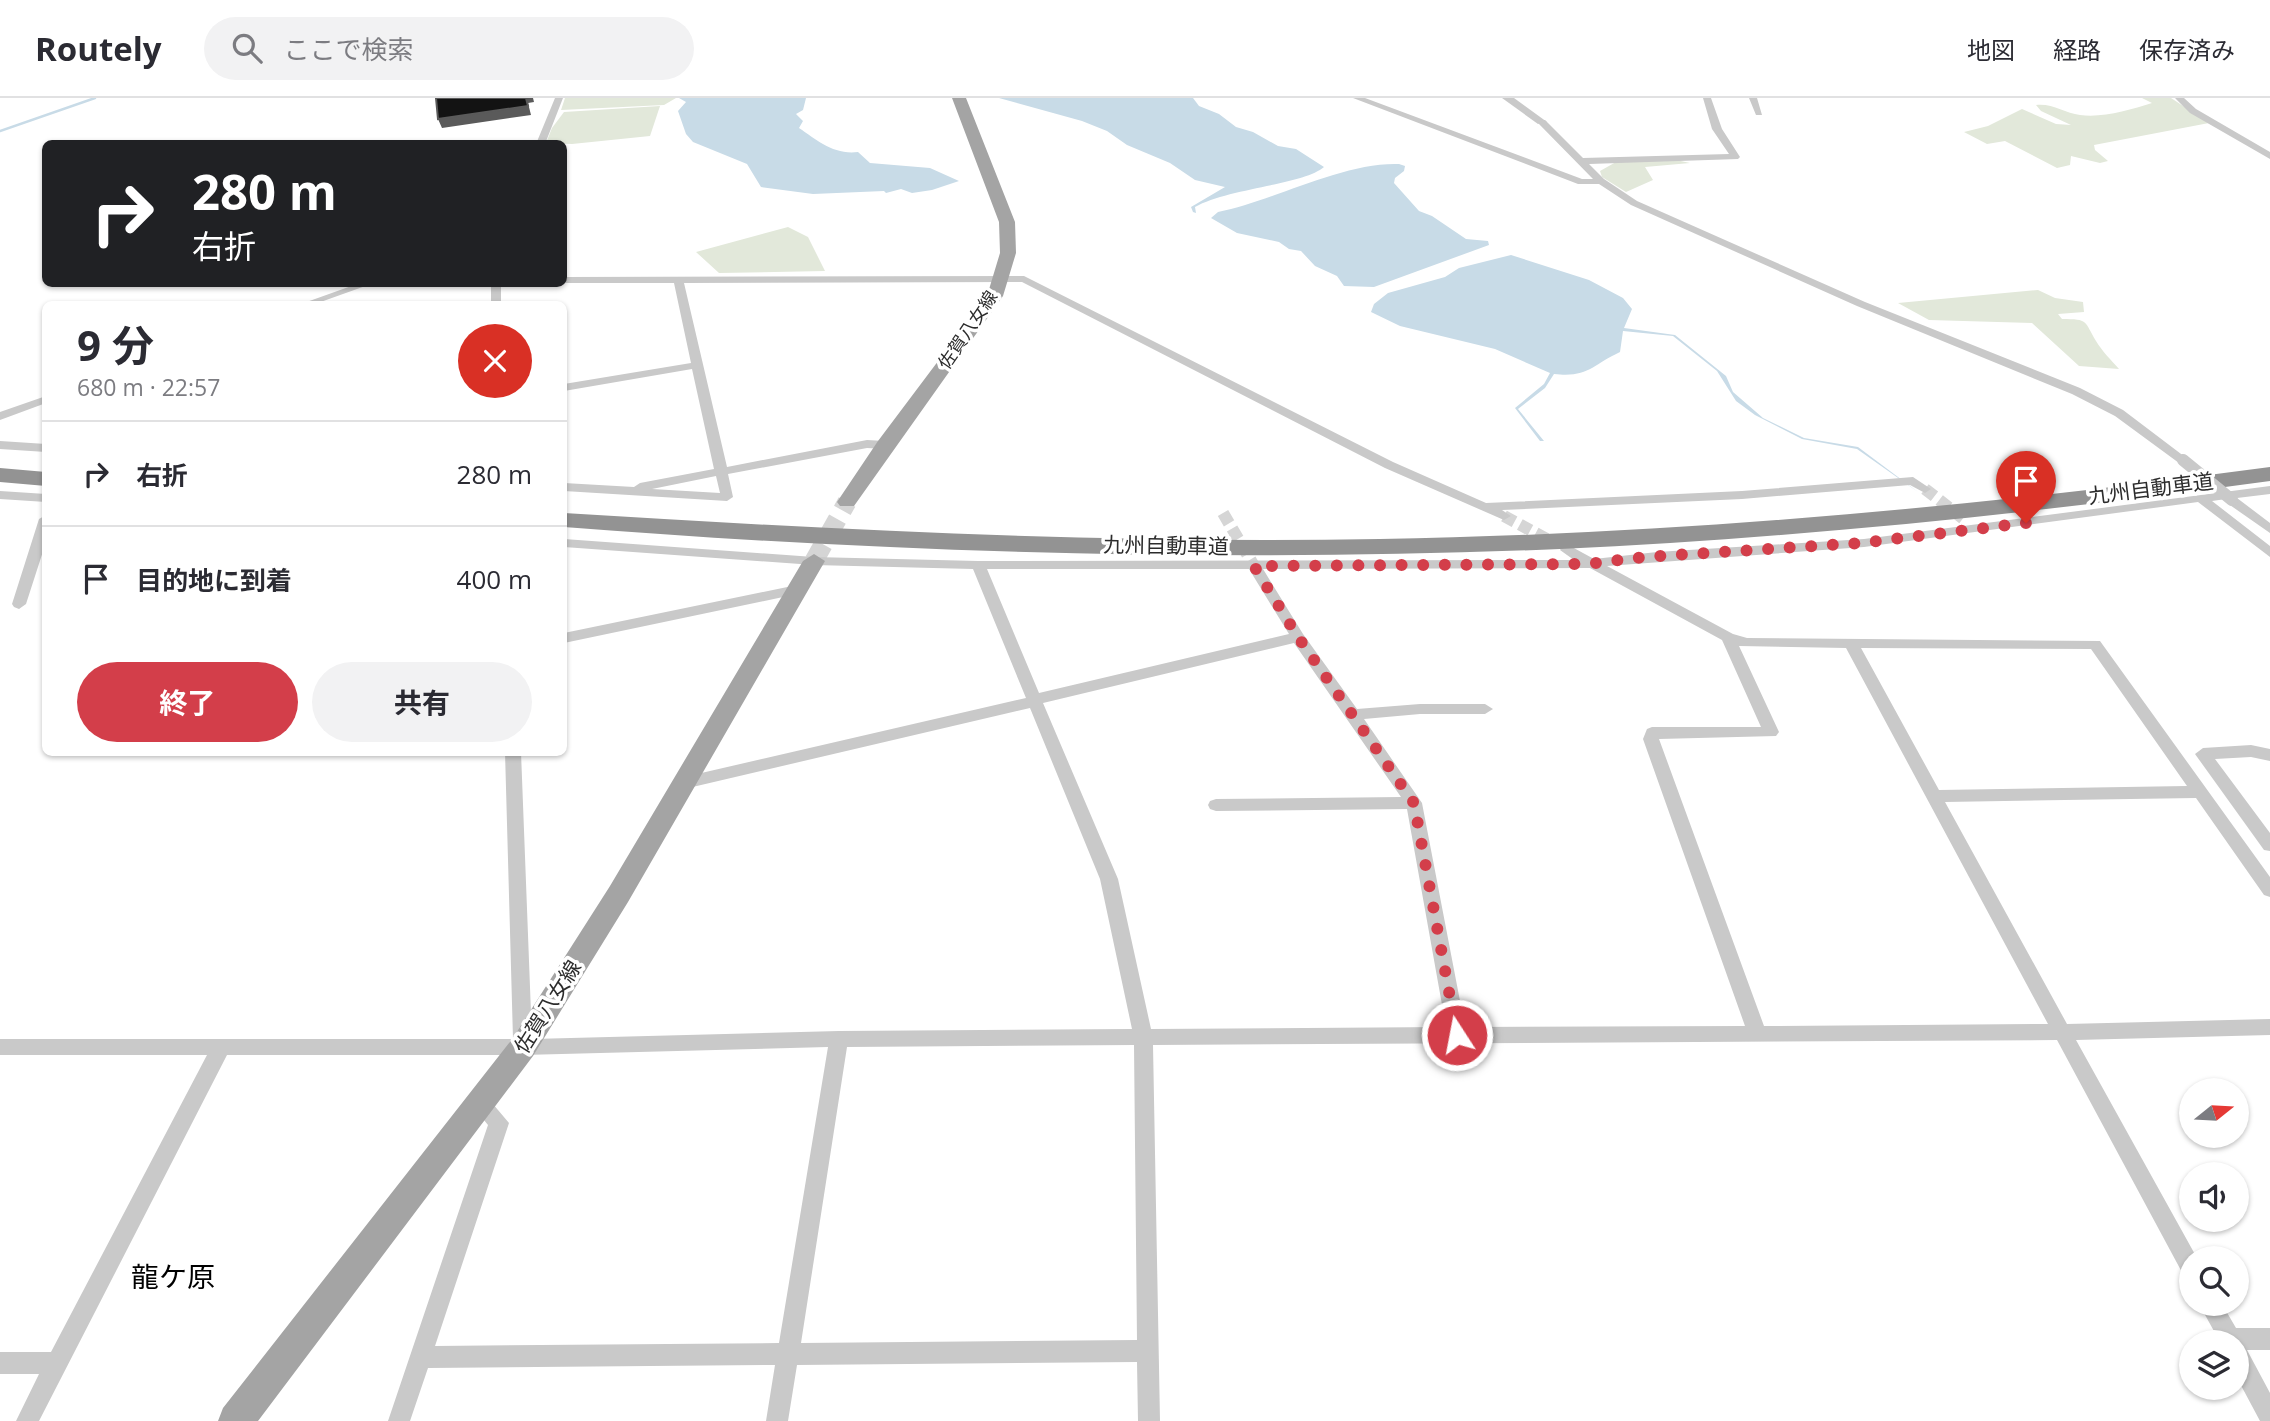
<!DOCTYPE html>
<html lang="ja">
<head>
<meta charset="utf-8">
<style>
  body { margin:0; font-family:"Open Sans","Noto Sans JP",sans-serif; background:#f2f2f3; color:#2b2b33; height:100vh; display:flex; flex-direction:column; font-size:26px; white-space:nowrap }
  * { box-sizing:border-box; margin:0 }
  p { font-size:23px; color:#7c7c81 }
  .icon { flex:none; width:38px; height:38px; fill:none; stroke:currentColor; stroke-width:2; stroke-linecap:round; stroke-linejoin:round }
  .map { position:relative; flex:1; overflow:hidden }
  .panel { position:absolute; left:42px; top:203px; width:525px; height:455px; display:flex; flex-direction:column; background:#fff; border-radius:10px; box-shadow:0 2px 5px #0004 }
  .panel>* { flex:none }
  .top-card { position:absolute; left:42px; top:42px; width:525px; height:147px; border-radius:10px; box-shadow:0 2px 5px #0004; background:#202124; color:#fff; overflow:hidden }
  .needle { width:46px; rotate:72deg }
  .controls { position:absolute; left:2179px; top:980px; display:grid; gap:14px }
  .controls a { display:grid; place-items:center; width:70px; height:70px; border-radius:50%; background:#fff; box-shadow:0 2px 5px #0004; font-size:35px }
  .pin { position:absolute; display:grid; place-items:center; width:60px; height:60px; color:#fff; margin:-72px -30px; border-radius:50% 50% 50% 0; rotate:-45deg; box-shadow:0 0 7px #0007 }
  .pin .icon { rotate:45deg }
  .me { position:absolute; width:77px; margin:-38px; rotate:349deg; stroke-linejoin:round; filter:drop-shadow(0 0 5px #0008) }
  .turn { display:flex; align-items:center; gap:24px; height:147px; padding:0 35px; font-size:32px }
  .turn .icon { width:91px; height:91px; stroke-width:2.5 }
  .turn b { display:block; font-size:49px; line-height:60px }
  .round { display:grid; place-items:center; flex:none; width:74px; height:74px; border-radius:37px; background:#f2f2f3 }
  .overview { display:flex; align-items:center; justify-content:space-between; height:119px; padding:0 35px }
  h1 { font-size:42px; font-weight:700; line-height:52px }
  .action { display:flex; gap:14px; margin-top:auto; padding:14px 35px }
  .action a { flex:1; height:80px; border-radius:42px; background:#d33e4a; color:#fff; font-size:28px; font-weight:700; line-height:80px; text-align:center }
  .action a+a { background:#f2f2f3; color:#2b2b33 }
  ul { padding:0; list-style:none }
  li { display:flex; align-items:center; gap:21px; height:105px; padding:0 35px; border-top:2px solid #e1e1e2 }
  li div { flex:1 }
  li b { display:block; font-size:26px }
  li em { font-style:normal }
  header { display:flex; align-items:center; gap:42px; box-sizing:border-box; height:98px; padding:0 35px; background:#fff; border-bottom:2px solid #e1e1e2 }
  header strong { font-size:33px }
  nav { display:flex; gap:38px; margin-inline-start:auto; font-size:24px }
  .search { width:490px; height:63px; background:#f2f2f3; display:flex; align-items:center; gap:18px; box-sizing:border-box; padding:0 24px; border-radius:38px; color:#7c7c81; font-size:26px }
  .map>svg:first-child { display:block }
</style>
</head>
<body>
<header>
<strong>Routely</strong>
<div class="search"><svg class="icon" aria-label="search" viewBox="0 0 24 24"><circle cx="10" cy="10" r="6"/><path d="M15 15l6 6"/></svg>ここで検索</div>
<nav><a>地図</a><a>経路</a><a>保存済み</a></nav>
</header>
<div class="map">
<svg width="2270" height="1323" viewBox="0 0 2270 1323">
  <rect width="100%" height="100%" fill="#fff"/>
  <!-- green -->
  <path fill="#e2e8da" d="M565 0H676L664 7 561 12Z
    M2142 0H2171L2209 25 2094 47 2095 52 2108 63 2100 65 2071 58 2070 67 2057 70 2005 43 1987 46 1964 34 1988 28 2022 11 2056 26 2071 27 2041 13 2036 7C2052 5 2065 15 2080 17 2103 20 2130 12 2152 5Z
    M660 8 650 38 572 46 546 45 552 30 564 14Z
    M1676 62 1690 65 1645 69 1653 82 1626 94 1602 79 1600 73 1616 64Z
    M788 129 808 139 825 173 719 175 696 154Z
    M2038 192 2055 200 2083 204 2084 214 2058 216 2062 221C2089 221 2084 223 2096 243 2102 253 2111 262 2119 271L2079 268 2032 225 1929 222 1898 205Z"/>
  <!-- water -->
  <path fill="#c8dbe7" d="M679 0H806L803 12 796 16 803 23 799 30C817 42 833 57 858 54L870 65 930 70 959 83 932 92 912 95 901 91 886 95 884 93 813 96 761 89 747 66 693 44 686 36 678 13 686 4Z
    M999 0H1193L1199 8 1219 16 1236 29 1253 34 1278 48 1296 51 1324 69C1303 87 1228 90 1195 109L1196 115 1193 114 1191 109 1225 89 1195 82 1170 65 1127 47 1107 33 1082 23Z
    M1399 66 1405 68 1404 73 1395 80 1394 85 1419 113 1432 118 1466 141 1488 143 1489 147 1374 189 1344 188 1337 178 1315 168 1301 153 1289 151 1279 144 1237 135 1211 120 1218 114C1274 103 1342 64 1399 66Z
    M1511 157 1589 182 1623 200 1632 211 1624 230 1675 237 1726 278 1733 294 1763 320 1804 340 1858 349 1918 394 1857 351 1802 341 1755 317 1736 303 1717 273 1673 238 1623 233 1620 254C1592 267 1588 280 1554 276L1545 290 1518 311 1544 343H1540L1515 310 1544 286 1550 275 1495 251 1400 228 1371 214 1374 206 1388 195 1445 179 1459 170Z"/>
  <g fill="none" stroke-linecap="round" stroke-linejoin="round">
    <!-- stream -->
    <path stroke="#c8dbe7" stroke-width="2.5" d="M0 33 95 0"/>
    <!-- minor-tunnel -->
    <path stroke="#d5d5d5" stroke-width="12" stroke-dasharray="12 6" stroke-linecap="butt" d="M1925 391 1965 422
      M1223 415 1254 468
      M1504 418 1554 445"/>
    <!-- primary-tunnel -->
    <path stroke="#d5d5d5" stroke-width="19" stroke-dasharray="19 10" stroke-linecap="butt" d="M814 463 847 404"/>
    <!-- minor -->
    <path fill="#c9c9c9" fill-rule="evenodd" d="M555 0H563L545 46H536Z
      M1353 0H1365L1582 81H1593L1539 26V22H1545L1583 60 1729 56 1712 31 1703 0H1711L1722 31 1740 59 1738 61 1589 66 1604 81 1637 103 1865 204 2080 290 2123 312 2189 362 2183 366 2179 365 2115 318 2072 296 1857 208 1631 107 1599 86H1578Z
      M1749 0H1757L1762 17H1756Z
      M2175 0H2184L2196 11 2270 54V61L2190 15Z
      M1024 178 1393 364 1486 405 1742 393 1913 379 1931 391 1925 395 1910 387 1742 401 1502 412 1511 418 1504 422 1385 370 1022 184 684 185 727 369 867 342 885 343 891 347 885 351 867 350 728 376 733 399 727 403 564 393V385L634 389 640 385 714 371 692 271 564 293V286L691 265 674 185H564V179ZM716 378 720 395 652 391Z
      M357 186H371L315 206H301Z
      M491 186H501V206H491Z
      M46 298V305L0 322V314Z
      M0 343 46 346V354L0 351Z
      M2270 388V396L2237 400 2270 425V435L2227 405 2226 401 2212 403 2270 448V459L2198 404 1864 449 1607 468 1733 536 1747 540 2100 543 2270 779V799L2264 797 2196 700 1945 704 2067 926 2270 921V937L2076 942 2197 1160H2191V1181L2184 1178 2057 942 1153 947 1160 1323H1138L1137 1264 797 1267 788 1323H766L775 1267 428 1270 410 1323H388L488 1027 470 1005 473 999 480 996 487 999 509 1025 435 1248 779 1245 828 949 523 957H227L39 1323H16L39 1276H0V1254H51L207 957H0V941H513L505 654H521L532 941 839 933 1132 931 1100 781 1030 610 684 691 678 689 676 685 678 681 684 679 1026 600 973 471 814 467 564 449V441L814 459 978 463 1574 462 1560 452 1562 449H1572L1594 461 1657 454 1864 441ZM1590 470 1722 542 1761 629H1652L1647 631 1643 641 1745 928 1465 929 1422 705 1364 621 1420 616H1485L1493 611 1485 606H1420L1357 611 1303 536 1263 471ZM987 471H1249L1289 536 1039 595ZM1294 545 1401 699 1216 701 1210 703 1208 707 1210 711 1216 713 1407 711 1446 929 1151 931 1118 781 1043 605ZM1739 548 1846 550 2048 926 1764 928 1659 641 1776 638 1779 634ZM1861 550 2091 551 2187 688 1939 692ZM1134 947 1137 1242 801 1245 847 949Z
      M0 393 46 396V404L0 401Z
      M46 417V444L26 506 19 511 14 509 12 506 39 421Z
      M797 487 802 489 804 492 802 495 564 545V535Z
      M2251 647 2270 651V663L2251 659 2215 661 2270 735V753L2264 752 2195 656 2203 650Z
      M2199 1206H2222L2236 1230H2270V1252H2247L2270 1295V1323H2260L2236 1278V1244H2220Z"/>
    <!-- tertiary -->
    <path fill="#c9c9c9" fill-rule="evenodd" d="M1502 0H1514L1547 24 1538 26Z"/>
    <!-- primary -->
    <path fill="#a4a4a4" fill-rule="evenodd" d="M952 0H966L1015 124 1016 155 1003 198 854 408H840L837 404 878 343 987 198 1000 155 999 124Z
      M814 456 825 463 628 804 533 958 258 1323H218L223 1310 513 940 610 788 803 463Z"/>
    <!-- motorway -->
    <path fill="#939393" fill-rule="evenodd" d="M2270 369V383C2034 415 1798 440 1560 451 1228 465 895 455 564 429V415C836 432 1107 446 1380 441 1678 436 1974 409 2270 369Z
      M0 370 46 374V388L0 384Z"/>
    <!-- minor-bridge -->
    <path stroke="#c9c9c9" stroke-width="12" d="M2183 362 2232 402"/>
  </g>
  <!-- shaded-wall -->
  <path fill="#5a5a5a" d="M526 0H533L534 4 528 5 531 17 442 30 438 21Z"/>
  <!-- building -->
  <path fill="#131313" stroke="#5a5a5a" stroke-width="2" d="M436 0H526L528 8 438 21Z"/>
  <g fill="none" stroke-linecap="round" stroke-linejoin="round">
    <!-- route -->
    <path stroke="#d33e4a" stroke-width="12" stroke-dasharray="0 21.6" d="M1457 937 1414 705 1298 539 1254 468 1588 466 1644 459 1861 445 2026 425"/>
  </g>
  <g text-anchor="middle" stroke-width="7" stroke-linejoin="round" paint-order="stroke">
    <!-- far-street labels -->
    <g font-size="18" fill="#2c2c2c" stroke="#fff">
      <text transform="translate(968 232) rotate(-56)" y="6">佐賀八女線</text>
    </g>
    <!-- street labels -->
    <g font-size="21" fill="#2c2c2c" stroke="#fff">
      <text transform="translate(2151 391) rotate(-7)" y="7">九州自動車道</text>
      <text transform="translate(1166 448) rotate(1)" y="7">九州自動車道</text>
      <text transform="translate(548 909) rotate(-58)" y="7">佐賀八女線</text>
    </g>
    <!-- near-quarter labels -->
    <g font-size="28" fill="#000" stroke="#fff">
      <text x="173" y="1189">龍ケ原</text>
    </g>
  </g>
</svg>
<div class="controls">
<a><svg class="needle" viewBox="-14 -14 28 28"><path d="M0-13l5 13h-10z" fill="#e53935"/><path d="M0 13l5-13h-10z" fill="#7c7c81"/></svg></a>
<a><svg class="icon" aria-label="sound" viewBox="0 0 24 24"><path d="M4 9h4l5-4v14l-5-4H4zM17 9q2 3 0 6"/></svg></a>
<a><svg class="icon" aria-label="search" viewBox="0 0 24 24"><circle cx="10" cy="10" r="6"/><path d="M15 15l6 6"/></svg></a>
<a><svg class="icon" aria-label="layers" viewBox="0 0 24 24"><path d="M12 4l9 5-9 5-9-5zM3 14l9 5 9-5"/></svg></a>
</div>
<div class="pin" style="left:2026px;top:425px;background:#d93025"><svg class="icon" aria-label="arrive" viewBox="0 0 24 24"><path d="M6 21V4h12l-3 4 3 4H6"/></svg></div>
<svg class="me" style="left:1457px;top:937px" viewBox="-20 -20 40 40"><circle r="17" fill="#d33e4a" stroke="#fff" stroke-width="3"/><path d="M0-11L8 9 0 5-8 9z" fill="#fff"/></svg>
<div class="top-card">
<div class="turn"><svg class="icon" aria-label="right" viewBox="0 0 24 24"><path d="M7 20v-9h11M14 6l5 5-5 5"/></svg><div><b>280 m</b>右折</div></div>
</div>
<section class="panel">
<div class="overview"><div><h1>9 分</h1><p>680 m · 22:57</p></div><a class="round" style="background:#d93025;color:#fff"><svg class="icon" aria-label="close" viewBox="0 0 24 24"><path d="M6 6l12 12M18 6L6 18"/></svg></a></div>
<ul>
<li><svg class="icon" aria-label="right" viewBox="0 0 24 24"><path d="M7 20v-9h11M14 6l5 5-5 5"/></svg><div><b>右折</b></div><em>280 m</em></li>
<li><svg class="icon" aria-label="arrive" viewBox="0 0 24 24"><path d="M6 21V4h12l-3 4 3 4H6"/></svg><div><b>目的地に到着</b></div><em>400 m</em></li>
</ul>
<div class="action"><a>終了</a><a>共有</a></div>
</section>
</div>
</body>
</html>
